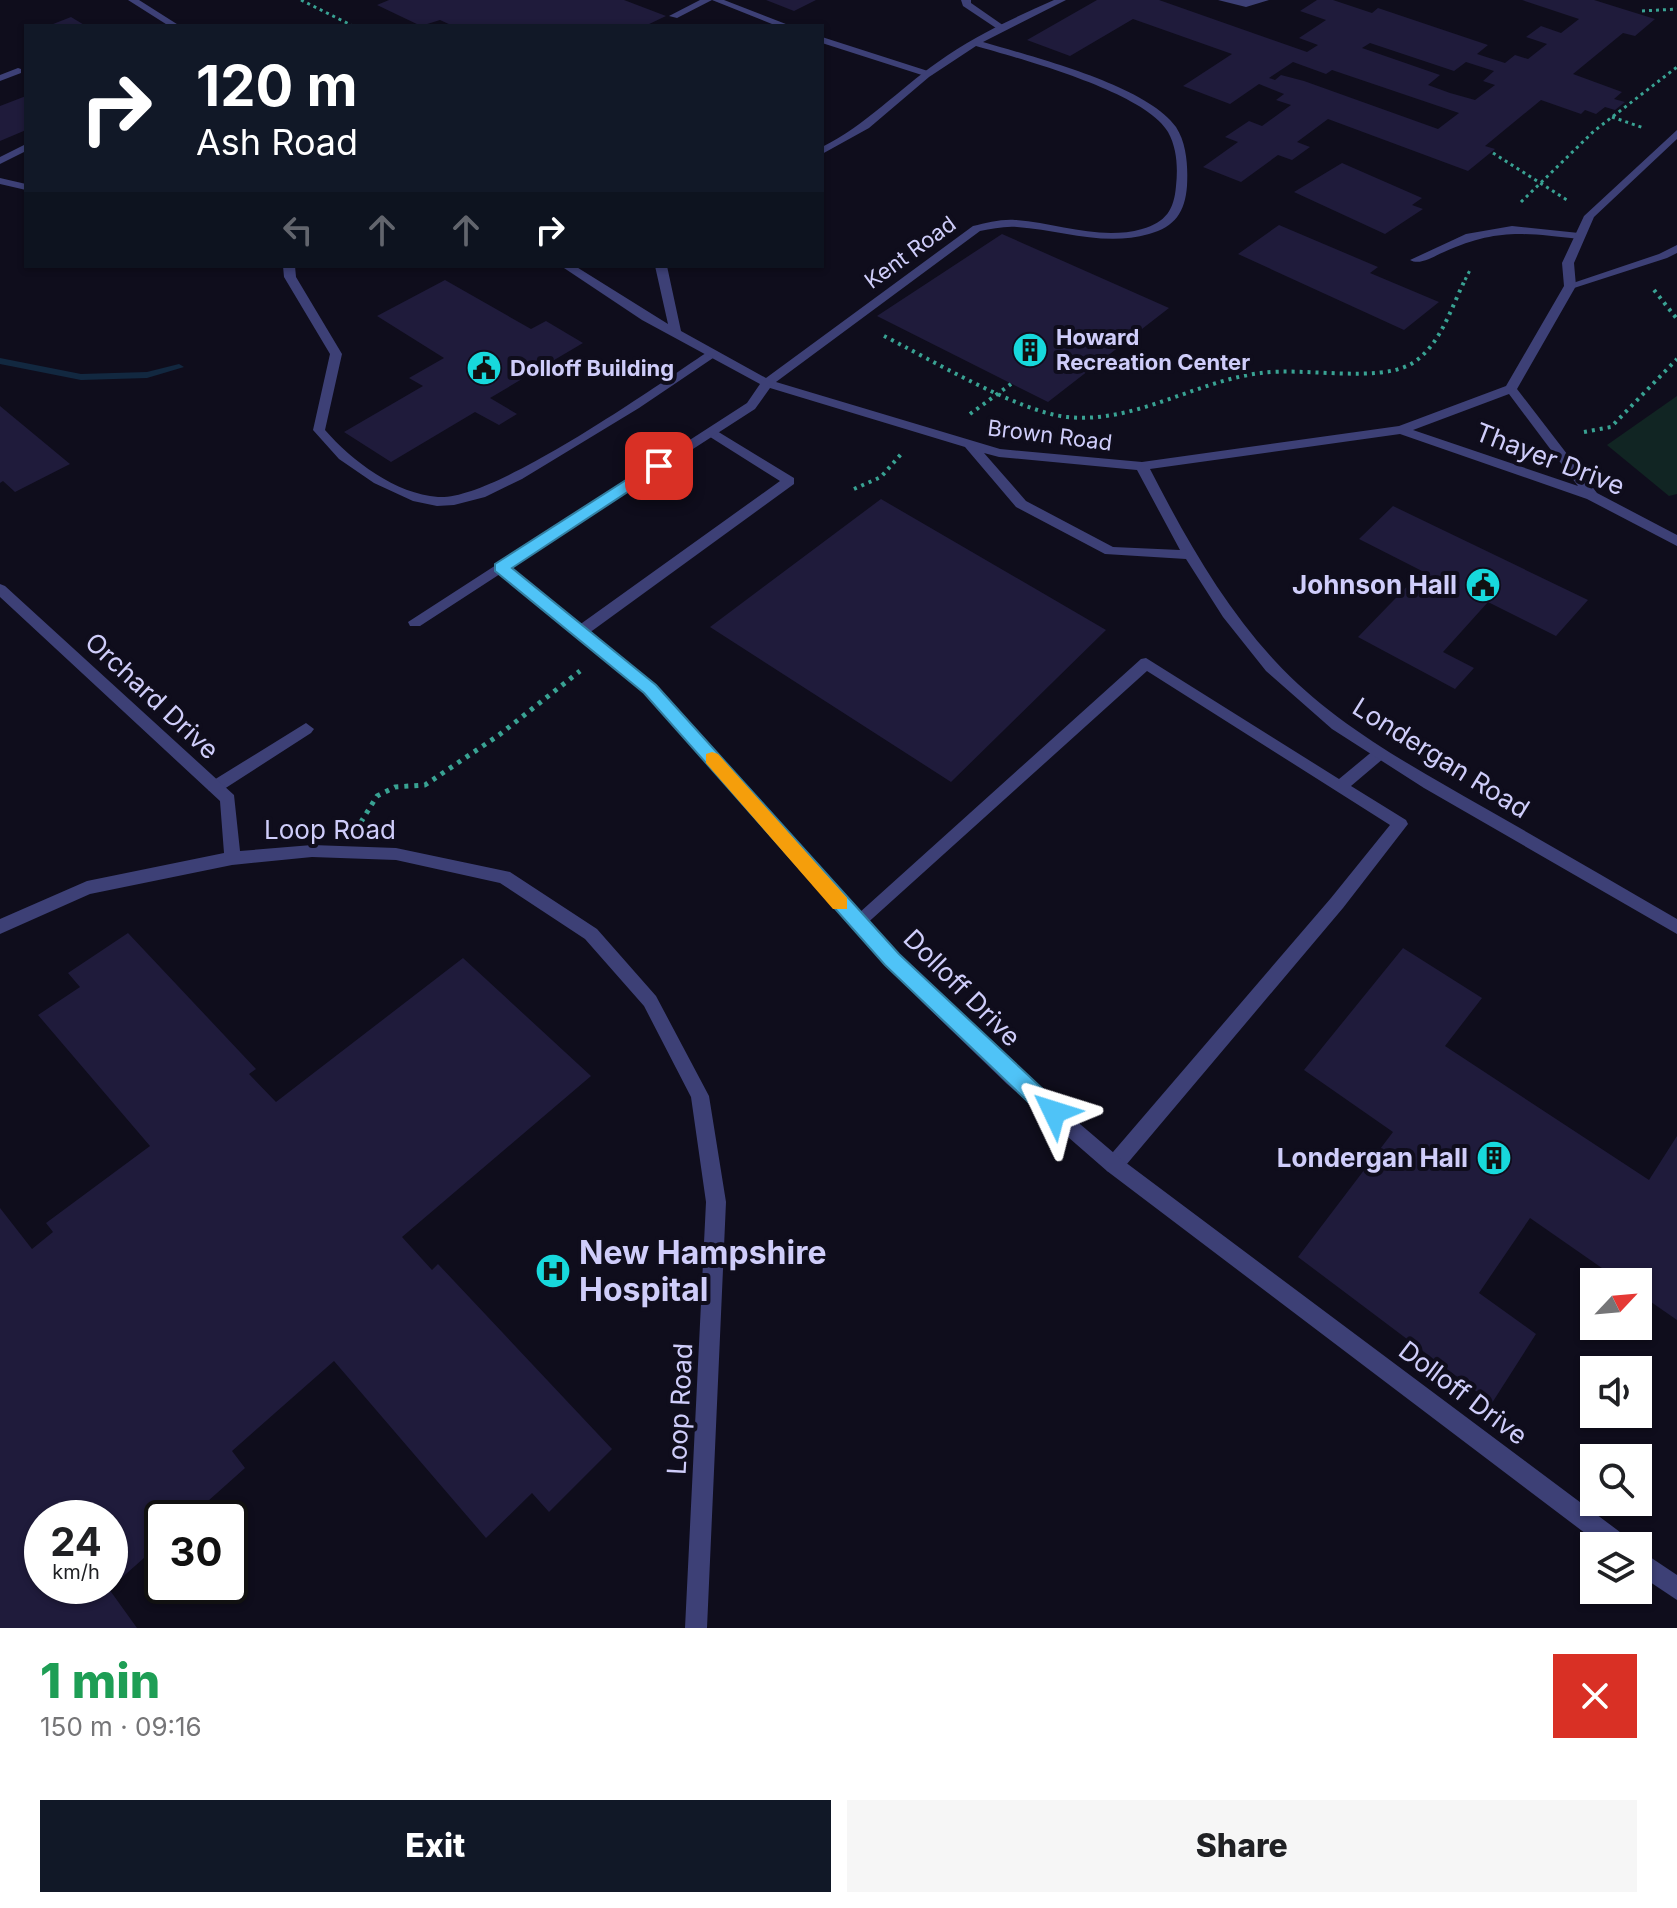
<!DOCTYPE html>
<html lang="en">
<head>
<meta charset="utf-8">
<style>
  body { margin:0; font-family:Inter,sans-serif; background:#f6f6f6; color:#202124; height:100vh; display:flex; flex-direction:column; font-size:30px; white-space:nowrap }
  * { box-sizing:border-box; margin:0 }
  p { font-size:26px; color:#757577 }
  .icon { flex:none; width:44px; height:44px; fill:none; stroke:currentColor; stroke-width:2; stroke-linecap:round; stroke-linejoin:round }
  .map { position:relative; height:1628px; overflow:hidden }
  .drawer { display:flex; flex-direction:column; background:#fff; flex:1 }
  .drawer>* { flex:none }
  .guide { position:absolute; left:24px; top:24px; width:800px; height:244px; border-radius:0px; box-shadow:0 2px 6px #0004; background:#111827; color:#fff; overflow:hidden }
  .needle { width:52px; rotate:64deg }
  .controls { position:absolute; left:1580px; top:1268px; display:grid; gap:16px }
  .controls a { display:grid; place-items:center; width:72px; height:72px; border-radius:0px; background:#fff; box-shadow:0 2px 6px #0004; font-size:40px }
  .speed { position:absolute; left:24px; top:1500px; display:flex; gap:16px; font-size:40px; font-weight:700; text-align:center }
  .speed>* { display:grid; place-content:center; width:104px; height:104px; border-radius:50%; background:#fff; box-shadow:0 2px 6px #0004; line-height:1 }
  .speed small { font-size:20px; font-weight:400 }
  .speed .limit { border:4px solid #111; border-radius:12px; background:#fff; color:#111 }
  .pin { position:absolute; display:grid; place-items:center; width:68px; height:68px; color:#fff; margin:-34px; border-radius:16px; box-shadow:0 4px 12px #0006 }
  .me { position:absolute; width:88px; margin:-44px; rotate:311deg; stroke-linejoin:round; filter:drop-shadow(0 0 6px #0008) }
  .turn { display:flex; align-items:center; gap:28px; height:168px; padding:0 40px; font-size:36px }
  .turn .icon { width:104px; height:104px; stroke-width:2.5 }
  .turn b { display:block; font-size:56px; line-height:68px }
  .lanes { display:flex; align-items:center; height:76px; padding:0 40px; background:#0003; justify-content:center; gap:40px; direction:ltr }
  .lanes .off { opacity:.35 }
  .round { display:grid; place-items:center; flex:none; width:84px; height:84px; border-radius:0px; background:#f6f6f6 }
  .overview { display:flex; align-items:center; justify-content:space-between; height:136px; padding:0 40px }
  h1 { font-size:48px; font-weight:800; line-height:60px; color:#1e9e55 }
  .cta { display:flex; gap:16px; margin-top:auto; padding:16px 40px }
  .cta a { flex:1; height:92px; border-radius:0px; background:#111827; color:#fff; font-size:32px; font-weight:800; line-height:92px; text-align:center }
  .cta a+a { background:#f6f6f6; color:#202124 }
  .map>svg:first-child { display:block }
</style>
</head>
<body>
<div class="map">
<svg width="1677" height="1628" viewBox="0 0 1677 1628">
  <rect width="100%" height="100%" fill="#0f0d1c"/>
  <!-- green -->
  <path fill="#112523" d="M1677 396V494L1669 496 1607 445Z"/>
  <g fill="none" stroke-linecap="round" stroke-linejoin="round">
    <!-- stream -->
    <path fill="#122840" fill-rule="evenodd" d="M0 358 81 374 147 372 179 364 184 367 147 378 81 380 0 364Z"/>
  </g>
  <!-- building -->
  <path fill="#1f1b3b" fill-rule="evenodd" d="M389 0H624L666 16 645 26H453L440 20 421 26 377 5Z
    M766 0H816L794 11Z
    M1097 0H1159L1307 52 1318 45 1299 38 1326 20 1300 11 1317 0H1333L1372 13 1378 8 1488 45 1477 54 1505 63 1515 55 1528 59 1547 44 1526 37 1541 26 1561 33 1579 19 1522 0H1594L1655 19 1635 36 1623 33 1573 74 1622 92 1614 99 1625 102 1615 110 1605 107 1596 114 1585 110 1581 114 1541 100 1485 146 1495 149 1468 171 1328 119 1297 142 1310 147 1292 160 1278 155 1241 182 1203 167 1238 142 1225 137 1249 121 1262 126 1291 105 1276 100 1284 94 1259 84 1230 104 1183 86 1232 54 1133 19 1070 56 1027 40ZM1370 43 1454 71 1466 62 1494 71 1483 81 1495 85 1475 100 1450 93 1428 85 1440 75 1362 48ZM1293 62 1326 74 1332 70 1459 113 1438 129 1304 81 1281 75 1275 80 1269 78Z
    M71 17 86 26H48Z
    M26 96V130L0 141V106Z
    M1342 163 1422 198 1412 205 1423 209 1385 234 1294 192Z
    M1279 225 1378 267 1370 273 1439 302 1404 330 1238 254Z
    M1002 234 1169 308 1048 402 877 316Z
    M445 280 531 329 546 321 583 343 490 398 517 414 499 425 475 412 391 462 344 432 423 386 409 378 444 358 377 316Z
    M0 406 70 464 15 492 3 481 0 483Z
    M881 499 1106 630 951 782 710 627Z
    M1393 506 1588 600 1556 636 1488 602 1443 652 1474 668 1455 689 1358 637 1422 571 1359 539Z
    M128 933 256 1069 249 1074 276 1102 463 958 591 1076 402 1237 432 1270 438 1264 612 1449 549 1512 532 1493 486 1538 334 1361 232 1451 245 1468 189 1518H162V1542L109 1589 137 1628H0V1208L32 1249 53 1232 46 1223 150 1146 38 1015 80 987 68 973ZM42 1518H110V1586H42Z
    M1403 948 1482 998 1445 1046 1649 1180 1677 1136V1320L1638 1293V1282H1622L1530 1218 1479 1293 1536 1334 1492 1403 1298 1257 1393 1132 1304 1070Z"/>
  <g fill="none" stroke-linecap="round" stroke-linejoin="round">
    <!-- path-far2 -->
    <path stroke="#39a293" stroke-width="3" stroke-dasharray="3 4" stroke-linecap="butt" d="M301 0 353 26
      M1642 11 1677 9
      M1612 117 1644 128
      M1493 153 1567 200
      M1521 202 1594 131 1677 67
      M1465 280 1470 270"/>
    <!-- path-far1 -->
    <path stroke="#39a293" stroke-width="4" stroke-dasharray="3 5" stroke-linecap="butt" d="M1654 290 1677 319
      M884 336C930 359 1019 412 1067 417 1135 424 1195 381 1261 373 1303 367 1377 383 1411 364 1441 346 1451 307 1466 278
      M970 414 1011 384
      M1584 432 1611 427 1677 359
      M854 489 881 477 902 453"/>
    <!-- path -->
    <path stroke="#39a293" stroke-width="5" stroke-dasharray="4 6" stroke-linecap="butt" d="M361 822 377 796 395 787 425 785 499 735 580 671"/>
    <!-- service -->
    <path fill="#3d4076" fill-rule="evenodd" d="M700 0H724L791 26H777L712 0 677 18 669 16Z
      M961 0H971V3L1007 28 999 30 963 6Z
      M1218 0H1269L1246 7Z
      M822 37 931 72 933 74 925 76 822 43Z
      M18 68 21 69V73L0 81V75Z
      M26 144V151L0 164V157Z
      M1512 226 1579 233 1585 236 1579 239C1523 233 1498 228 1444 252 1434 256 1420 266 1410 260L1466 234Z
      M1677 245V253L1667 258 1574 288 1564 286 1659 254Z
      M283 266H295L296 277 342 354 325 430C352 461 396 494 438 497 494 501 656 386 709 351L713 350 719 354 639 408 522 479 485 497 454 505 437 506 413 501 374 483 339 459 313 430 330 354 284 277Z
      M712 428 794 478V484L585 636H575L573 632 575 628 780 481 707 435 706 432Z
      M1146 658 1339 779 1374 750H1384L1387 754 1384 758 1351 786 1406 820 1408 824 1343 908 1121 1171 1114 1174 1107 1171 1105 1165 1107 1159 1331 898 1390 825 1147 671 863 927 857 929 851 927 849 922 1141 659Z
      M306 723 314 729 311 733 221 791H209L207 787 209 783Z"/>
    <!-- minor -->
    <path fill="#3d4076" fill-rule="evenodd" d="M128 0H139L180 26H169Z
      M1054 0H1066L983 42C1033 57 1146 85 1176 127 1187 144 1188 167 1187 186 1185 212 1175 227 1149 234 1104 247 1062 230 1017 227 1004 226 992 229 980 231L776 382 1000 449 1142 462 1399 426 1506 386 1564 286 1562 263 1584 216 1677 130V139L1594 217 1574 263 1576 286 1517 389 1597 493 1677 535V546L1587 499 1400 434 1150 469C1185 537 1223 605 1275 661 1333 724 1410 765 1483 807 1548 844 1612 881 1677 919V934L1424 788 1332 729 1266 671 1223 617 1186 559 1105 554 1016 507 965 447 770 388 755 409 510 567 655 685 863 917 934 992 1019 1072 1121 1159 1628 1538 1631 1546H1602L1107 1171 1007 1084 922 1002 851 927 645 693 500 574 420 626H410L408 622 747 403 760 384 642 320 561 266H575L668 324 655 266H667L681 331 766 378 973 226C987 223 1001 219 1015 220 1058 223 1100 241 1142 229 1166 222 1174 210 1176 186 1178 168 1177 148 1168 132 1145 92 1021 59 976 46L929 77 869 128 822 154V147C866 125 898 90 938 62 973 36 1014 18 1054 0ZM1509 394 1578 486 1413 430ZM984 453 999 457 1137 470 1180 550 1113 547 1026 501Z
      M0 178 26 184V190L0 184Z
      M0 584 5 586 234 795 240 851 312 845 396 848 510 872 597 929 656 996 709 1096 726 1202 707 1628H685L706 1202 691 1097 644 1006 585 939 500 883 396 860 312 857 232 865 90 894 0 934V919L87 881 224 853 220 801 0 597Z
      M1638 1549 1677 1575V1600L1638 1574Z"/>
  </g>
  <!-- route -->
  <path fill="#4fc3f7" stroke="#337fa1" stroke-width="2" d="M654 462 667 466 512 568 656 685 899 954 1061 1106 1064 1112 1061 1119H1046L885 965 644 693 495 571V564Z"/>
  <!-- slow -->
  <path fill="#f59e0b" d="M712 752 718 754 847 898V909H833L706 763V754Z"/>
  <!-- icons -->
  <defs>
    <symbol id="building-disc" viewBox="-11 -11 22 22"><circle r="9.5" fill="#17d8dc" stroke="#0f0d1c"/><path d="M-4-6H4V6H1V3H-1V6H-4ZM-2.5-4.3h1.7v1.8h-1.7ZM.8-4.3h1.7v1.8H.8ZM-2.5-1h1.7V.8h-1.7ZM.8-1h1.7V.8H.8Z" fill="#111"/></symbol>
    <symbol id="civic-disc" viewBox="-11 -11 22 22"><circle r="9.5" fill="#17d8dc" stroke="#0f0d1c"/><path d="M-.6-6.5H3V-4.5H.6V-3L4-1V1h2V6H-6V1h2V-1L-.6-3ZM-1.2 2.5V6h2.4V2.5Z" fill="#111"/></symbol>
    <symbol id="hospital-disc" viewBox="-11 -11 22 22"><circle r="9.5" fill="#17d8dc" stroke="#0f0d1c"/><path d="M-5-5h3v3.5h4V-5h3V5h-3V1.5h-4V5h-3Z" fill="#111"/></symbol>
  </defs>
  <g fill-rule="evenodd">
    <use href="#building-disc" x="1010" y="330" width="40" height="40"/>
    <use href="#civic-disc" x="464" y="348" width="40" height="40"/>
    <use href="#civic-disc" x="1463" y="565" width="40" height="40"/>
    <use href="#building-disc" x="1474" y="1138" width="40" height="40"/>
    <use href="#hospital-disc" x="533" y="1251" width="40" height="40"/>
  </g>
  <g text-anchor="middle" stroke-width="8" stroke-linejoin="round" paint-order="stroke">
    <!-- far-street labels -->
    <g font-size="22" fill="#cfcdfa" stroke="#0f0d1c">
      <text transform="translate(910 252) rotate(-36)" y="8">Kent Road</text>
      <text transform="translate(1050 435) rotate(7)" y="8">Brown Road</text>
    </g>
    <!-- far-poi labels -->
    <g font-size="22" font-weight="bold" fill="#cfcdfa" stroke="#0f0d1c" text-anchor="start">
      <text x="1056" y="345">Howard<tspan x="1056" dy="25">Recreation Center</tspan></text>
      <text x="510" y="376">Dolloff Building</text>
    </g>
    <!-- street labels -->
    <g font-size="26" fill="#cfcdfa" stroke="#0f0d1c">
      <text transform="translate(1550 459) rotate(21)" y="9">Thayer Drive</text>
      <text transform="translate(152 696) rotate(43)" y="9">Orchard Drive</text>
      <text transform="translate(1441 758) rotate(32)" y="9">Londergan Road</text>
      <text x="330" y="839">Loop Road</text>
      <text transform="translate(962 988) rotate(45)" y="9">Dolloff Drive</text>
      <text transform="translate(1463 1393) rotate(37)" y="9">Dolloff Drive</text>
      <text transform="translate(680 1409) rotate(-87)" y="9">Loop Road</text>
    </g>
    <!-- poi labels -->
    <g font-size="26" font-weight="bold" fill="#cfcdfa" stroke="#0f0d1c" text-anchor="end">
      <text x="1457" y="594">Johnson Hall</text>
      <text x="1468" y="1167">Londergan Hall</text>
    </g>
    <!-- near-poi labels -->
    <g font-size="32" font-weight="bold" fill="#cfcdfa" stroke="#0f0d1c" text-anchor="start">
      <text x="579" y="1264">New Hampshire<tspan x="579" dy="37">Hospital</tspan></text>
    </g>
  </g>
</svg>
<div class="controls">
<a><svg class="needle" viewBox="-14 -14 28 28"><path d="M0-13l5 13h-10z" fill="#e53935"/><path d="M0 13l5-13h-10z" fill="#757577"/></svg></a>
<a><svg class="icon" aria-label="sound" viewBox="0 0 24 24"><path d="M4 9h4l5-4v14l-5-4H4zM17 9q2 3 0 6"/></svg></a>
<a><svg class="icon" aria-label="search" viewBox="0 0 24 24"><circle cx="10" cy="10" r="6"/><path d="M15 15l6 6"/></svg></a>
<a><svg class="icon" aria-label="layers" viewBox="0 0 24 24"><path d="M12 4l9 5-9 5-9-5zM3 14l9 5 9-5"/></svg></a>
</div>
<div class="speed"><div>24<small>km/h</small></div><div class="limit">30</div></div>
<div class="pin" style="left:659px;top:466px;background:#d93025"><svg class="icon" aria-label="arrive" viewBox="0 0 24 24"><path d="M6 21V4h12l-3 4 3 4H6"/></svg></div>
<svg class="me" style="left:1054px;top:1112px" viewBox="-20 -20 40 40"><path d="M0-17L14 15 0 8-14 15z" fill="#4fc3f7" stroke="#fff" stroke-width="4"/></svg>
<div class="guide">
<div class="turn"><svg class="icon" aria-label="right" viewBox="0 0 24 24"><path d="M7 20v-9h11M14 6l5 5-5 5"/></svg><div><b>120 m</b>Ash Road</div></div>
<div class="lanes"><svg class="icon off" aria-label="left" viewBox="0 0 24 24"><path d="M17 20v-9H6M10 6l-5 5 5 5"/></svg><svg class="icon off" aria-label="ahead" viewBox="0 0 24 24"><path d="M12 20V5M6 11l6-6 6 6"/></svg><svg class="icon off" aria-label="ahead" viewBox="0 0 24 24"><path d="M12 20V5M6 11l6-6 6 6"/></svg><svg class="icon" aria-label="right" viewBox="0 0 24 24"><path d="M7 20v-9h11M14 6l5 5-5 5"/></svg></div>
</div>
</div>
<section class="drawer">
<div class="overview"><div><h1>1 min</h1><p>150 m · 09:16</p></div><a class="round" style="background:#d93025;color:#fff"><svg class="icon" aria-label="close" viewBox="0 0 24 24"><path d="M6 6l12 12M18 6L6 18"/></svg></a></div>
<div class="cta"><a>Exit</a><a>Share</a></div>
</section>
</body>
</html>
